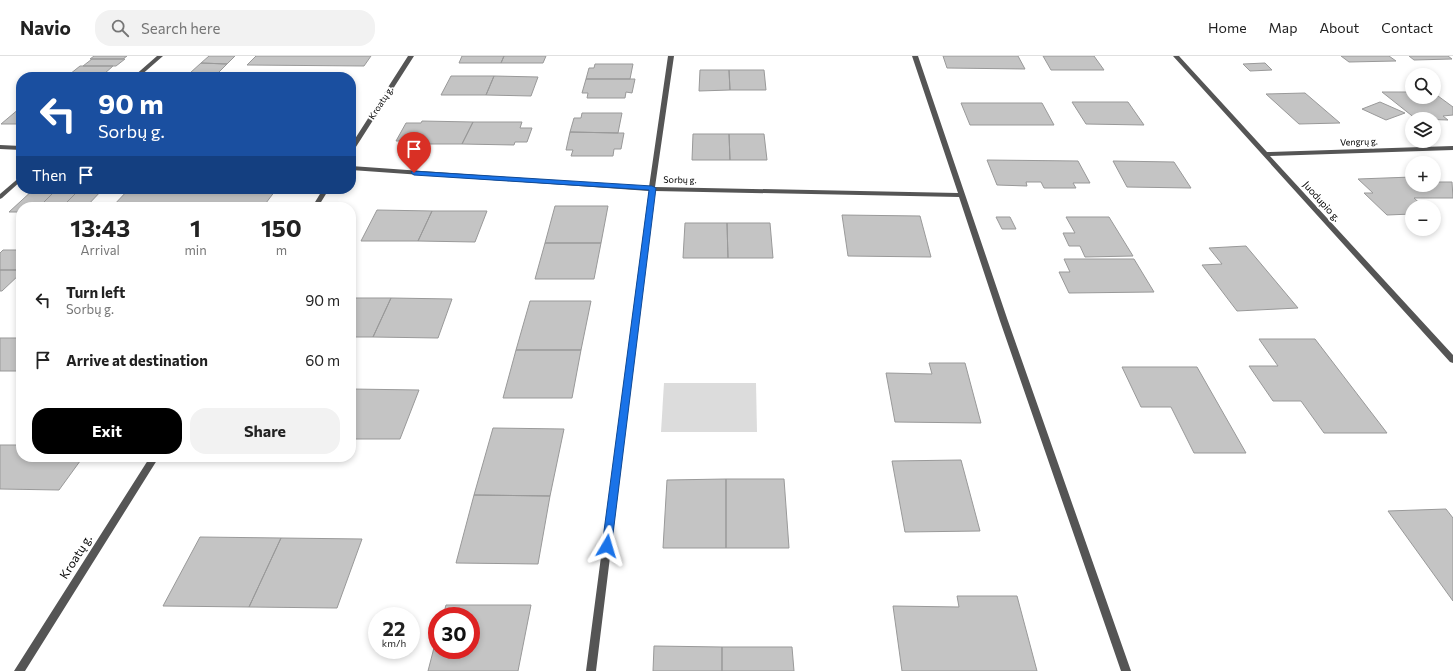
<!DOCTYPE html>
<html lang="en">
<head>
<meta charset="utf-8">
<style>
  body { margin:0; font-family:Commissioner,sans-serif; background:#f2f2f2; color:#222; height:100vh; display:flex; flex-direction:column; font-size:15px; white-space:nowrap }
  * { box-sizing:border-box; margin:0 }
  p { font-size:13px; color:#767676 }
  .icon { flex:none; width:22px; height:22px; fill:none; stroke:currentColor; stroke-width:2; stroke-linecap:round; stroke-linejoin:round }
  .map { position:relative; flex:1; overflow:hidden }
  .side { position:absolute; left:16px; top:146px; width:340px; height:260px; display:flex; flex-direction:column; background:#fff; border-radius:16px; box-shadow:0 2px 6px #0003 }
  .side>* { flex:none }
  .hud { position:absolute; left:16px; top:16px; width:340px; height:122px; border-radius:16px; box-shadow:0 2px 6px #0003; background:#1a4fa0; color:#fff; overflow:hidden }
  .fabs { position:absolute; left:1405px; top:12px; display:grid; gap:8px }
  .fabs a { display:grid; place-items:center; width:36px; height:36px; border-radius:50%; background:#fff; box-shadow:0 2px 6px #0003; font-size:20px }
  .speed { position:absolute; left:368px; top:551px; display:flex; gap:8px; font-size:20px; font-weight:700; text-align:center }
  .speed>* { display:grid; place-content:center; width:52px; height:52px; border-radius:50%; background:#fff; box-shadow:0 2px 6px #0003; line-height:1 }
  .speed small { font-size:10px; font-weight:400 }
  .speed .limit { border:6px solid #d22; background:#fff; color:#111 }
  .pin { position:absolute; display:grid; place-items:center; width:34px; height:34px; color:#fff; margin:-41px -17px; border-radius:50% 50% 50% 0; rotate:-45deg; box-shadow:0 0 4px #0007 }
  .pin .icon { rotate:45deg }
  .me { position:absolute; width:44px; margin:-22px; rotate:7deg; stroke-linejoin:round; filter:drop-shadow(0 0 3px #0008) }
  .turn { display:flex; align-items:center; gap:14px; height:84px; padding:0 16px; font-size:18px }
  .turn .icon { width:52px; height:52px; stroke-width:2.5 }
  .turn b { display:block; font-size:28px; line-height:34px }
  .then { display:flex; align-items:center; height:38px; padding:0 16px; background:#0003; gap:8px; font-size:15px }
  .eta { display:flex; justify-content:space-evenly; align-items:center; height:68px; text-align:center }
  .eta b { font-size:24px; font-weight:700; line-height:28px }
  .action { display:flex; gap:8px; margin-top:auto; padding:8px 16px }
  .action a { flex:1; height:46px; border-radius:16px; background:#000; color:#fff; font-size:16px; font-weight:700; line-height:46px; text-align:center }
  .action a+a { background:#f2f2f2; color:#222 }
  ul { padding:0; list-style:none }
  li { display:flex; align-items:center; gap:12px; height:60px; padding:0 16px }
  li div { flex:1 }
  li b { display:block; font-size:15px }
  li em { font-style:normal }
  header { display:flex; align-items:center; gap:24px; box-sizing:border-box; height:56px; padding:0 20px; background:#fff; border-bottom:1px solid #e0e0e0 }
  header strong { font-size:19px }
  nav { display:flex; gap:22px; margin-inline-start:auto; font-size:14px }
  .search { width:280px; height:36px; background:#f2f2f2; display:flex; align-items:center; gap:10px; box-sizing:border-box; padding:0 14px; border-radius:16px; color:#767676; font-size:15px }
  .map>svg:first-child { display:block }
</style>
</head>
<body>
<header>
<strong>Navio</strong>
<div class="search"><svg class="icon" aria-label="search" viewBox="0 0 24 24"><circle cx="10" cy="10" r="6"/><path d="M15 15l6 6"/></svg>Search here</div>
<nav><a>Home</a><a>Map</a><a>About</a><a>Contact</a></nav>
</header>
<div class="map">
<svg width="1453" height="615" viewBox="0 0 1453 615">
  <rect width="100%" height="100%" fill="#fff"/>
  <!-- green -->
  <path fill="#dcdcdc" d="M664 327H756L757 376H661Z"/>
  <!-- building -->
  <path fill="#c4c4c4" stroke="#999" d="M94 0H127L123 3H90Z
    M209 0H235L227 8 201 7Z
    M256 0H371L364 10 247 9Z
    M462 0H504L501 7H459Z
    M504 0H546L543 7H501Z
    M943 0H1018L1025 13 947 12Z
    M1043 0H1094L1104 14H1051Z
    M1341 0H1389L1396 5 1349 6Z
    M1409 0H1448L1452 3 1414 4Z
    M92 3H125L116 10H83Z
    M201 7 227 8 217 18 190 17Z
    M1265 7 1272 14 1250 15 1243 8Z
    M595 8H633L630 23H586L589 12H594Z
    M80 10H113L104 18H70Z
    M700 14H729L730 34 699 35Z
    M729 14H764L766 34H730Z
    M73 18H107L103 21H69Z
    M451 20H494L486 39H441Z
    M494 20 538 21 531 40 486 39Z
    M586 23H635L632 37 626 36 625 42H587L588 37H582Z
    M1382 36H1409L1412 38V41L1438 40 1453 51V59L1443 60 1448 64 1416 63Z
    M1305 37 1340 67 1299 68 1266 38Z
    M1072 46H1128L1144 69 1086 68Z
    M1380 46 1405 57 1386 64 1362 53Z
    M961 47H1042L1054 69H970Z
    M20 52H21V68H1Z
    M582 57H622L618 77 570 76 574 62H581Z
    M422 65 473 66 462 88H410L412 85H396L406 67H421Z
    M473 66H522L520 72H532L527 86H515L514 89 462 88Z
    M570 76 618 77H624L621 93H614L613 100H571L573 94H566Z
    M693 78H729L730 104H692Z
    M729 78H764L767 104H730Z
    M987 104 1078 105 1090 127H1073L1076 132H1044L1041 126H1026L1027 130 997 129Z
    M1113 105 1174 106 1191 132 1127 131Z
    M1412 121V129H1434V126H1452L1453 142H1414L1424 151H1412V158L1387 159 1364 137H1373L1358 123Z
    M34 133H57L39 151H21V156H9Z
    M57 133H80L62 151H39Z
    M80 133H103L86 151H62Z
    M129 133H141L275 135 263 151H112Z
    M555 150H608L601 187H545Z
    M377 154 432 155 418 185H361Z
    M432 155H487L475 186 418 185Z
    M842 159 920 160 931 201 848 200Z
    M996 161H1010L1016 173H1002Z
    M1066 161H1109L1133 200 1085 201 1080 190H1069L1063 177H1075Z
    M685 167H727L728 202H683Z
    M727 167H770L773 202H728Z
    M545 187H601L594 223H535Z
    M1246 190 1298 252 1237 255 1202 209 1222 208 1209 192Z
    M3 194H21V214H0V197Z
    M1064 203H1134L1154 236 1069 237 1059 216H1070Z
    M0 214H21V217L2 235H0Z
    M351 242H391L373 281H351Z
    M391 242 452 243 438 282 373 281Z
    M530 245H591L581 294H516Z
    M0 282H21V315H0Z
    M1259 283H1315L1387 377H1324L1301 345H1273L1249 310H1278Z
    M516 294H581L572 342H503Z
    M929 307H965L981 367 895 366 886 317 932 318Z
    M1122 311H1197L1246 397H1194L1171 351H1141Z
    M351 333 419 334 400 383H351Z
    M493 372 564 373 550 440 474 439Z
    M0 389H21V401H83L59 434 0 433Z
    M961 404 980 475 905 476 892 405Z
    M726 423V492H663L667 424Z
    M726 423H784L789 492H726Z
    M474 439 550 440 538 508 456 507Z
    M1446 453 1453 462V545L1388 455Z
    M200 481 281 482 249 551 163 550Z
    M281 482 362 483 337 552 249 551Z
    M957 540H1017L1037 615H902L893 550 959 551Z
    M446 549H531L518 615H428L437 580V594H471V560H443Z
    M654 590 722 591V615H653Z
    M722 591H792L794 615H722Z"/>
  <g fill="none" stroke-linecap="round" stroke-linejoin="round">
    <!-- street -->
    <path fill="#555" fill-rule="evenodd" d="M157 0H163L139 21H133Z
      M408 0H414L354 94 351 96V89Z
      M668 0H674L655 131 958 137 912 0H918L1008 265 1131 615H1121L1000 265 959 141 655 135 596 615H586L649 135 351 114V110L649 131Z
      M1173 0H1179L1267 96 1453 90V94L1270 100 1453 299V307L1450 306Z
      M0 89 21 90V94L0 93Z
      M21 120V125L2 142 0 143V138Z
      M323 133H329L318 151H312Z
      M150 401H159L25 615H14Z"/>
  </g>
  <!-- route -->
  <path fill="#1a73e8" stroke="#114b97" d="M412 115 652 130 656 132 611 494 607 495 603 494 602 490 649 134 414 119 411 117Z"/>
  <g text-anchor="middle" stroke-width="4" stroke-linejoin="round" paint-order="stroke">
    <!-- far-street labels -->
    <g font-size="9" fill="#000" stroke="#fff">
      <text transform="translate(381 47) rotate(-57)" y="3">Kroatų g.</text>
      <text transform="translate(1359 86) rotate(-2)" y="3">Vengrų g.</text>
      <text transform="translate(680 124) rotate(1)" y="3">Sorbų g.</text>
    </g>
    <!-- street labels -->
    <g font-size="10" fill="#000" stroke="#fff">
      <text transform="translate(1322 145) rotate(48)" y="4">Juodupio g.</text>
    </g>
    <!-- near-street labels -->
    <g font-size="12" fill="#000" stroke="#fff">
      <text transform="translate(76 501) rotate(-58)" y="4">Kroatų g.</text>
    </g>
  </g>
</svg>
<div class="fabs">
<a><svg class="icon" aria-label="search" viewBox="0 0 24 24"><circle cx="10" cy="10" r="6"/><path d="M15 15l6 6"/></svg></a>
<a><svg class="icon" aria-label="layers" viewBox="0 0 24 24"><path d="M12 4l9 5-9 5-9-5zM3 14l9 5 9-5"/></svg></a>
<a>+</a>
<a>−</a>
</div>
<div class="speed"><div>22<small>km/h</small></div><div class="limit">30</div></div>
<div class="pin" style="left:414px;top:117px;background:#d93025"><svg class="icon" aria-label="arrive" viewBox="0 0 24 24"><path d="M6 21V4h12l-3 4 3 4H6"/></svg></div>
<svg class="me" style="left:607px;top:490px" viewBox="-20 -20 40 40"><path d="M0-17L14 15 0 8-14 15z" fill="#1a73e8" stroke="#fff" stroke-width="4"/></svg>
<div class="hud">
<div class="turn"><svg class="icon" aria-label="left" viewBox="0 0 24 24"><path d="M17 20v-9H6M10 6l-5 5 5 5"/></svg><div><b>90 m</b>Sorbų g.</div></div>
<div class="then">Then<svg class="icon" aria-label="arrive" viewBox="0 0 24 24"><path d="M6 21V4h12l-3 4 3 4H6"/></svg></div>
</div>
<section class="side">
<div class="eta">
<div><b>13:43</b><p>Arrival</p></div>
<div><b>1</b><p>min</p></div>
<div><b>150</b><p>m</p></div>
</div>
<ul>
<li><svg class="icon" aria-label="left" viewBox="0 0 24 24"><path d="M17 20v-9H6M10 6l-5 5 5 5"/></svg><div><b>Turn left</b><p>Sorbų g.</p></div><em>90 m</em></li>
<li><svg class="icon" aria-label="arrive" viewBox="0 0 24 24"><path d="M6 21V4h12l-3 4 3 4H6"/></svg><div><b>Arrive at destination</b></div><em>60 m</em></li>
</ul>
<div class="action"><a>Exit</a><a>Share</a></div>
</section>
</div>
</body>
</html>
